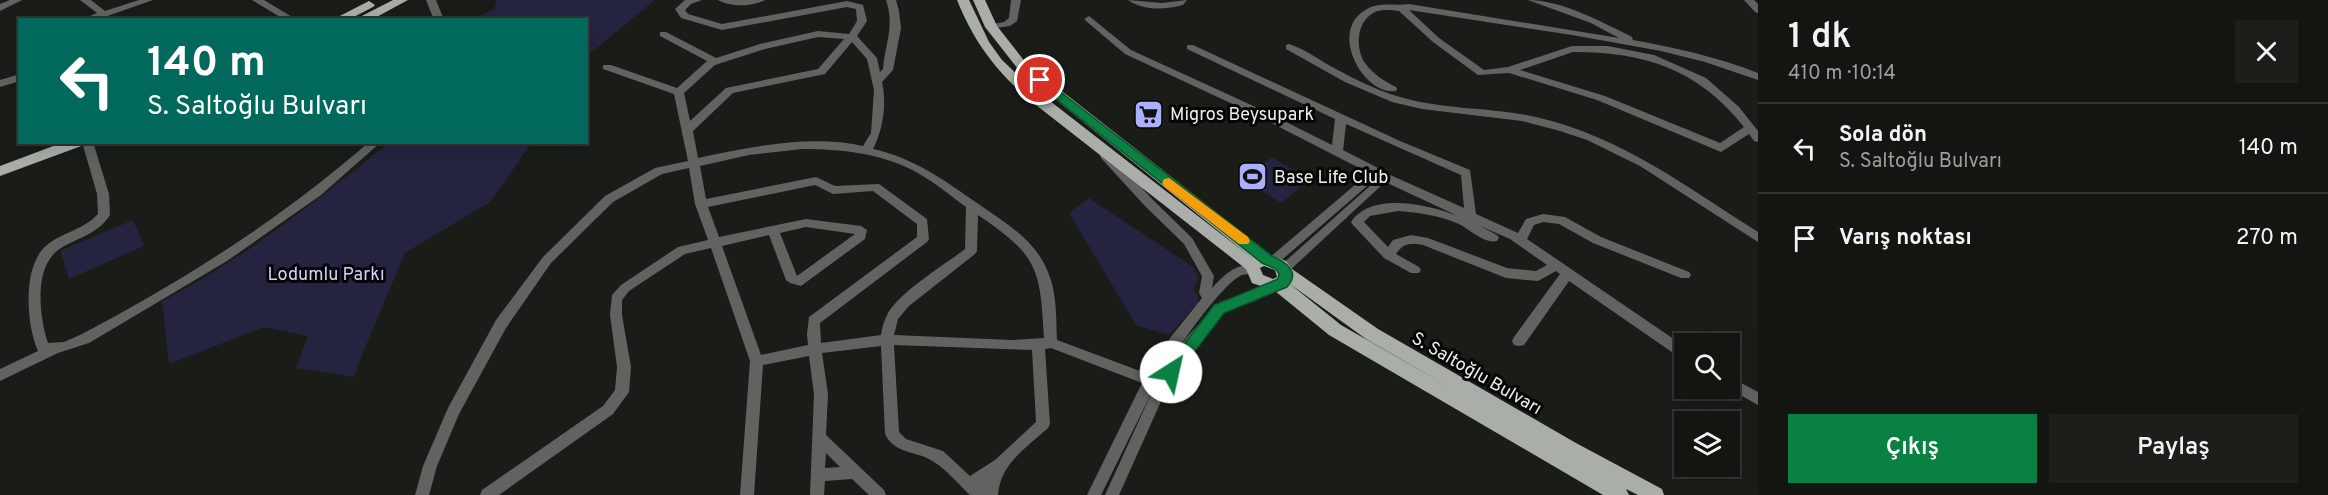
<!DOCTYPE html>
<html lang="tr">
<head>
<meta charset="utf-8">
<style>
  body { margin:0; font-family:Overpass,sans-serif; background:#1c1e1a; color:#f1f3f6; height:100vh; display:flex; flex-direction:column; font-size:22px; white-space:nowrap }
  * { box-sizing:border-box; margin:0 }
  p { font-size:20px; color:#9d9f9f }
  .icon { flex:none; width:33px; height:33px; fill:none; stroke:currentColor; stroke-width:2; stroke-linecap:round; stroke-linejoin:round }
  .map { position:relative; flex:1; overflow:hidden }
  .sheet { display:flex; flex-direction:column; background:#131511; width:570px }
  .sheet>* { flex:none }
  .guide { position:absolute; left:18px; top:18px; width:570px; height:126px; border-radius:0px; box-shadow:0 6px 24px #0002,0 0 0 2px #323431; background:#00695c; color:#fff; overflow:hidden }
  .controls { position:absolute; left:1674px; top:333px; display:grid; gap:12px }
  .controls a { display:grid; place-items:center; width:66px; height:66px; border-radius:0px; background:#131511; box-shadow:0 6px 24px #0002,0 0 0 2px #323431; font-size:30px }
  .pin { position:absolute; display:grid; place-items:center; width:51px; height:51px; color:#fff; margin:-26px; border:3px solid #fff; border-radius:50%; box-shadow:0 2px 6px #0007 }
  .me { position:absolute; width:66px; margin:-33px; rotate:35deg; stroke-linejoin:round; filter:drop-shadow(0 0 4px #0008) }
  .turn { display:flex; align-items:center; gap:21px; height:126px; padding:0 30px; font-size:27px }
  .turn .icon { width:78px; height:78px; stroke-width:2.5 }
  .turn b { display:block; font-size:42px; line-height:51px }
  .round { display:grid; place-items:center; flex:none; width:63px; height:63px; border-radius:0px; background:#1c1e1a }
  .headline { display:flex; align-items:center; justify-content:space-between; height:102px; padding:0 30px }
  h1 { font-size:36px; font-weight:600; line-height:45px }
  .action { display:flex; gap:12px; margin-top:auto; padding:12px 30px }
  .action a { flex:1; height:69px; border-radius:0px; background:#0b8043; color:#fff; font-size:24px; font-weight:600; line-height:69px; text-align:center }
  .action a+a { background:#1c1e1a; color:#f1f3f6 }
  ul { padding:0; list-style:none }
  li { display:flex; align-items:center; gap:18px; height:90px; padding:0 30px; border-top:2px solid #323431 }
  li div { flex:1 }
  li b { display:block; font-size:22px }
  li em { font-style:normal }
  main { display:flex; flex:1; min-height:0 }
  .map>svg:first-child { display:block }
</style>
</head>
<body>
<main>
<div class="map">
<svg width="1758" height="495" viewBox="0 0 1758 495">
  <rect width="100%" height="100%" fill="#191c17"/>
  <!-- green -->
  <path fill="#242440" d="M496 0H655L587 56 586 20 469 19 494 10Z
    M389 143H532L490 202 405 253 361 357 354 377 296 368 308 336 264 327 169 364 162 301C245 259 316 200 389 143Z
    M1272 157 1309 180 1281 203 1244 180Z
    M1089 198 1193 267 1199 277 1193 290 1198 295V303L1169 335 1136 325 1069 213Z
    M133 220 144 246 69 279 60 251Z"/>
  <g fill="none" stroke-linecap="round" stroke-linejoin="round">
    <!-- minor -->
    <path fill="#616361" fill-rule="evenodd" d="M10 0H22L0 11V4Z
      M80 0H91L105 11 139 0H153L96 20H81L97 13Z
      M252 0H264L297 20H285Z
      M426 0H436L444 20H434Z
      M685 0H702L691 4 685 10 688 14 722 24 847 1 863 5 867 21 857 36 877 58 880 72 883 69C885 43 895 27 886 0H896L899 11 901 28 893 70 882 82C887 104 883 130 873 149 914 158 944 180 977 203 1005 223 1035 239 1048 272 1057 293 1056 317 1057 340L1148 374 1170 338 1202 298 1199 293 1202 276 1184 244 1145 206 1101 158 1100 155 1101 152H1109L1153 200 1192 238 1214 276 1212 288C1224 275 1238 261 1256 266L1258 269 1256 272C1252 274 1247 274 1242 275 1222 283 1174 353 1162 374L1187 337 1219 302 1245 294 1273 281 1277 283 1279 286 1277 289 1253 302 1227 310 1197 345 1167 388 1119 495H1105L1153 390 1101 495H1087L1142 383 1051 348 1045 349 1050 424 1048 428C1026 448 1000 464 998 495H970C958 484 947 470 934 462 917 450 895 455 885 434L881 346 822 353 828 394 826 435 884 490 886 495H869L852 479 825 481 824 495H810L814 394 809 356 763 365 754 495H740L750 361 711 248 685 254 629 291 622 300V315L631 367 629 392 613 414 499 495H480L482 490 603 406 615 390 617 367 610 315 612 295 621 285 678 247 708 240 695 204 689 168 662 174 613 202 551 263 506 328 459 414 437 466 429 495H415L423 466 448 408 496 320 543 257 605 196 655 168 688 161 674 94 603 69V65H611L677 88 707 61 660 36V32H666L716 58 760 44 818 31 849 34 857 21 856 9 847 7 722 30 681 18 675 9ZM818 37 844 39 818 69 726 88 690 121 684 93 715 65 765 49ZM852 42 867 59 874 90 871 133 863 146C809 134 752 147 698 158L693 131 733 93 825 74ZM802 149C841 149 881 153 916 172 934 182 950 195 966 207L965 249C943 266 902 290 888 313 884 320 882 328 881 335L821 343 820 323 927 242 929 239 927 219 879 184 835 186 816 177 706 199 700 166 749 155ZM815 185 833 194 873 191 917 224V237L809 317 807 334 808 345 761 355 722 246 769 235 786 280 790 283 801 286 865 239 867 230 861 226 806 219 719 237 708 207ZM978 215C1038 256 1040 267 1044 338L1012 340 894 335 898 319 909 306 975 254 977 251ZM806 227 855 234 797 276 780 233ZM894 345 1032 350 1036 422 995 460 970 476 943 451 906 439 899 432ZM826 453 840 467 825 468Z
      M718 0H765C753 7 730 7 718 0Z
      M1011 0H1021L1017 21 1010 26 988 29V25L1004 22 1009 18Z
      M1128 0 1162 3 1187 0 1183 5C1165 10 1144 11 1128 0Z
      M1528 0C1562 0 1602 22 1632 37L1633 40C1676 48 1718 57 1758 73V80L1705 62 1661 51 1572 35 1409 10 1439 38 1484 70 1508 67 1572 46H1608L1654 55 1706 78 1739 107 1758 131V142L1754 141 1749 134 1721 152 1597 100 1509 73 1478 75 1433 42 1399 11C1391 10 1382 9 1375 12 1356 21 1355 48 1365 63 1373 74 1384 81 1396 87L1397 89 1396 91C1363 96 1327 30 1367 9 1380 2 1395 6 1409 4L1619 38 1591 23ZM1573 52C1645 52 1698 69 1744 127L1720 143 1605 96 1520 70Z
      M1744 0H1754L1758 4V13L1755 12Z
      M1089 16 1131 50 1260 109 1332 145 1335 119 1187 49V45H1193L1400 141 1470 170 1476 214 1518 233 1526 219 1543 214 1565 217 1601 237 1689 272 1691 275 1689 278H1681L1593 243 1559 224 1543 222 1534 225 1527 239 1684 346V358L1679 357 1569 281 1524 345 1519 346 1514 345 1512 341 1514 337 1560 274 1556 271 1538 281 1506 278 1423 245C1410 243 1403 243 1396 254L1419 267 1421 270 1419 273H1411L1384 258 1353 225 1351 222C1372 191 1427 205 1456 215L1385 182 1288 272H1280L1278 269 1280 266 1379 178 1380 175 1375 176 1374 180 1277 264H1269L1267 261 1269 258 1369 173 1252 113 1125 54 1086 21 1084 19ZM1346 124 1461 175 1464 208 1388 174H1380V169L1343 150ZM1398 211C1419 213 1439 215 1459 224 1470 230 1485 244 1497 241L1499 238 1497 235 1480 226 1510 239 1547 265 1536 271 1507 268 1428 238 1411 235 1393 240 1388 247 1364 222 1370 216Z
      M1289 44C1302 48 1314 56 1325 63 1349 76 1374 90 1400 97 1444 110 1491 107 1536 117 1622 137 1685 186 1758 232V242L1640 166 1587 140 1560 131 1522 121 1422 109 1392 102 1345 82 1286 49V45Z
      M20 74V81L0 87V80Z
      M82 142H93L109 194 110 215C98 234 79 237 61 248 33 265 39 316 48 343L64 342 80 335C183 281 281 219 369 142H381L321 195 227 261 89 343 58 353 0 381V369L38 351C26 324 22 265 47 245 63 232 83 230 98 214L97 194Z
      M1730 377 1758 392V405L1728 388H1730Z"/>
    <!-- major -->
    <path fill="#aaaea8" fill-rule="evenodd" d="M393 0H408L371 20H354Z
      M957 0H969L989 42 1002 60 1023 80 1252 258 1018 69 985 27 973 0H985L997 26 1026 63 1271 255 1286 261 1292 269 1378 329 1576 443 1662 489 1664 495H1638L1626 489 1629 495H1603L1329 335 1275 291 1252 283 1246 269 1027 98C994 68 974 42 957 0ZM1264 266 1275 270 1277 277 1273 279 1263 275 1260 268ZM1290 284 1366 339 1458 392 1341 325Z
      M369 1 375 5 373 7 348 20H332Z
      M64 142H85L84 145 0 176V166Z"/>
  </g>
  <!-- route -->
  <path fill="#0b8043" stroke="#07532c" stroke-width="1.5" d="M1040 76 1272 256C1286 262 1301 272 1287 287L1224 313 1176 376 1171 378 1166 376 1163 372 1214 305 1278 279 1279 274 1276 269 1262 263 1036 83V77Z"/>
  <!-- slow -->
  <path fill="#f59e0b" d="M1169 178 1248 237 1250 241 1248 244H1239L1164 186 1162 183 1164 179Z"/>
  <!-- icons -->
  <defs>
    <symbol id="supermarket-square" viewBox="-11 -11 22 22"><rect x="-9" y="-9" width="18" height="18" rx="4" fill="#adaffb" stroke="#050605"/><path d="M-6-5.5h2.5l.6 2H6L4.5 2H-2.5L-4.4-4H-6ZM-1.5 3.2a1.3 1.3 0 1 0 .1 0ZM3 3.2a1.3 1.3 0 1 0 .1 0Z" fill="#111"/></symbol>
    <symbol id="stadium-square" viewBox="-11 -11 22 22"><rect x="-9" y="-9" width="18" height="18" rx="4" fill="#adaffb" stroke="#050605"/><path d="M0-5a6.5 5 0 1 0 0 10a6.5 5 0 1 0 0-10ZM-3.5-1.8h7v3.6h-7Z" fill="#111"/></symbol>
  </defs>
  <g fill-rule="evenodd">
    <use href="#supermarket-square" x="1132" y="98" width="33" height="33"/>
    <use href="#stadium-square" x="1236" y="160" width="33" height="33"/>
  </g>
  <g text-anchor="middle" stroke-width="6" stroke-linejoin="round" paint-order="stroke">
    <!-- poi labels -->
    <g font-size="18" fill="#edefec" stroke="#050605" text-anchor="start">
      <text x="1170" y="120">Migros Beysupark</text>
      <text x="1274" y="183">Base Life Club</text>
    </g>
    <!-- park labels -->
    <g font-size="18" fill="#d1d3ff" stroke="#050605">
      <text x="326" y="280">Lodumlu Parkı</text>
    </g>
    <!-- street labels -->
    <g font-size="18" fill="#edefec" stroke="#050605">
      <text transform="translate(1477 373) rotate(30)" y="6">S. Saltoğlu Bulvarı</text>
    </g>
  </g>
</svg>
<div class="controls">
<a><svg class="icon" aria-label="search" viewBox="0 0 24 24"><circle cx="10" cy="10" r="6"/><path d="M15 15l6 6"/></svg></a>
<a><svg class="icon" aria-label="layers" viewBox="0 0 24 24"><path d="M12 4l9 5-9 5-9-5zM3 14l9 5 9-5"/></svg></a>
</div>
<div class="pin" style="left:1040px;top:80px;background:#d93025"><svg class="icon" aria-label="arrive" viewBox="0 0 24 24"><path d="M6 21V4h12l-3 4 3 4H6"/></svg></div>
<svg class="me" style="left:1171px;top:372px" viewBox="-20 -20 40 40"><circle r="19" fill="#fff"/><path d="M0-13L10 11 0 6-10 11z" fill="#0b8043"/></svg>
<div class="guide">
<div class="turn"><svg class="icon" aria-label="left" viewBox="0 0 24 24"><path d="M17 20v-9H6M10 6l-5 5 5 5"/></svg><div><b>140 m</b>S. Saltoğlu Bulvarı</div></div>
</div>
</div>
<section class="sheet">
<div class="headline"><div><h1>1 dk</h1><p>410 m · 10:14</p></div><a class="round"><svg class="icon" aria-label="close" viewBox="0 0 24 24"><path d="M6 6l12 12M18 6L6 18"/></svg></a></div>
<ul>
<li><svg class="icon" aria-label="left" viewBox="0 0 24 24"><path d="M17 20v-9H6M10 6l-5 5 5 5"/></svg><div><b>Sola dön</b><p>S. Saltoğlu Bulvarı</p></div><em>140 m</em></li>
<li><svg class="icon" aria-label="arrive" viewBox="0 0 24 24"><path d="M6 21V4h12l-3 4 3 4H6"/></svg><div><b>Varış noktası</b></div><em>270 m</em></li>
</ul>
<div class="action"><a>Çıkış</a><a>Paylaş</a></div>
</section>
</main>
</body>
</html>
